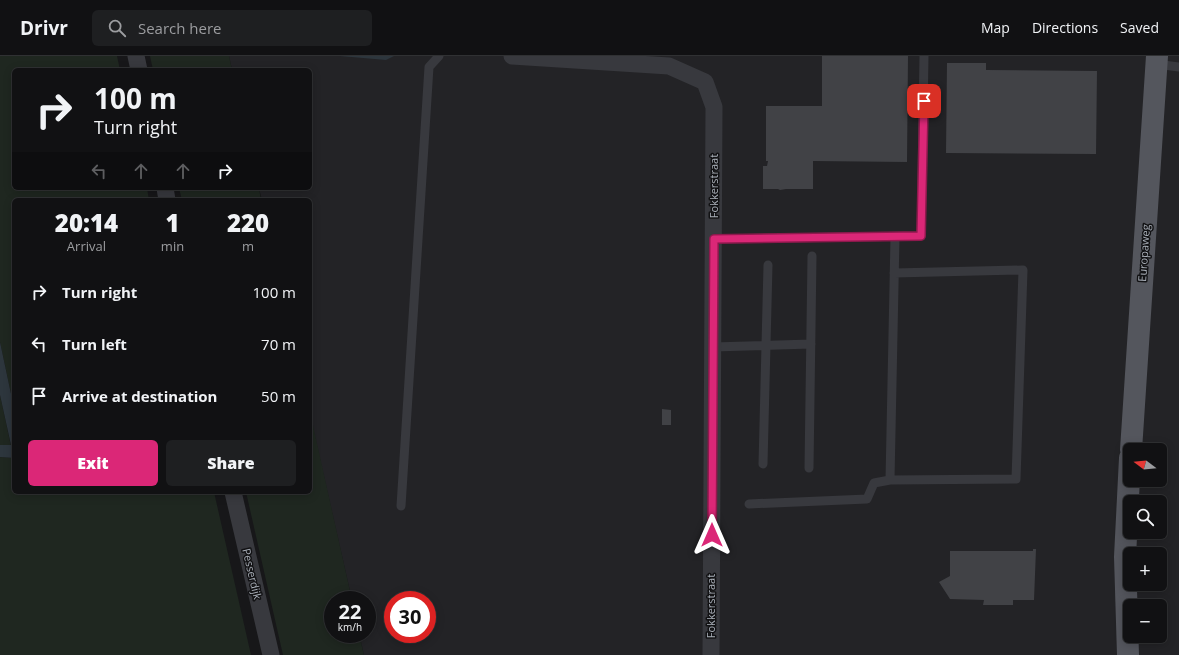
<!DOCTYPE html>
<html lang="en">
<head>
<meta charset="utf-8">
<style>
  body { margin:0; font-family:"Open Sans",sans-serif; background:#1e1f21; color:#f1f3f6; height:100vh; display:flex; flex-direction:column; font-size:15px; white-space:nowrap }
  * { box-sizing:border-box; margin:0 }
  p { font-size:13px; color:#9c9da0 }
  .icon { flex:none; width:22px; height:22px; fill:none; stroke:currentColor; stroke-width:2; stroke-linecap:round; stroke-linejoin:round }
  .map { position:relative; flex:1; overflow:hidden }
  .side { position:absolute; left:12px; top:142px; width:300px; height:296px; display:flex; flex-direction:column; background:#111113; border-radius:6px; box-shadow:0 2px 10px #0003,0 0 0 1px #303133 }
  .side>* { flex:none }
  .hud { position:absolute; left:12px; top:12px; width:300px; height:122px; border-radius:6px; box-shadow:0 2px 10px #0003,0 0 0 1px #303133; background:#111113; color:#f1f3f6; overflow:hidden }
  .needle { width:26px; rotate:286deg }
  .tools { position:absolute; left:1123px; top:387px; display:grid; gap:8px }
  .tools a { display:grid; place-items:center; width:44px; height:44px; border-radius:6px; background:#111113; box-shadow:0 2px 10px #0003,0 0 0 1px #303133; font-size:20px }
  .speed { position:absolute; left:324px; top:535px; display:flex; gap:8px; font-size:20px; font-weight:700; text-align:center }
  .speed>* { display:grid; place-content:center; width:52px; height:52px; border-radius:50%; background:#111113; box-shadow:0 2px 10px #0003,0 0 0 1px #303133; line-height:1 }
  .speed small { font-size:10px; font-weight:400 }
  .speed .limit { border:6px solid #d22; background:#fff; color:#111 }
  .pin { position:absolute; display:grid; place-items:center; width:34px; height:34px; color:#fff; margin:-17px; border-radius:8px; box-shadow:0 2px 6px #0006 }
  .me { position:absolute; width:44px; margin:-22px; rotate:0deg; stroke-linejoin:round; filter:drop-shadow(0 0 3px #0008) }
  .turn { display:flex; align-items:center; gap:14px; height:84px; padding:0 16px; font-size:18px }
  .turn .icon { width:52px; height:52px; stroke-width:2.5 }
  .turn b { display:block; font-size:28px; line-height:34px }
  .lanes { display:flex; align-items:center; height:38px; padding:0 16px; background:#0003; justify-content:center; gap:20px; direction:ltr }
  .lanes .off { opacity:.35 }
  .eta { display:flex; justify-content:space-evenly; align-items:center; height:68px; text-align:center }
  .eta b { font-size:24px; font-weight:800; line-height:28px }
  .action { display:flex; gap:8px; margin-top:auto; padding:8px 16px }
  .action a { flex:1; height:46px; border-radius:6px; background:#db2777; color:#fff; font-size:16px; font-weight:800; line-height:46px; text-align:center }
  .action a+a { background:#1e1f21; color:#f1f3f6 }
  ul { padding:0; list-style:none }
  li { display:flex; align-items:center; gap:12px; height:52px; padding:0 16px }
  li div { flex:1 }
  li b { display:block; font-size:15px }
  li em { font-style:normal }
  header { display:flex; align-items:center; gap:24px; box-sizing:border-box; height:56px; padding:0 20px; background:#111113; border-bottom:1px solid #303133 }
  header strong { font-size:19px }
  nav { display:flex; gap:22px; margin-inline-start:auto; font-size:14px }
  .search { width:280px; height:36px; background:#1e1f21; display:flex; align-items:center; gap:10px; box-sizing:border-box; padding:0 14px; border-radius:6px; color:#9c9da0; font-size:15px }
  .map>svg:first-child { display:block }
</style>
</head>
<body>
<header>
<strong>Drivr</strong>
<div class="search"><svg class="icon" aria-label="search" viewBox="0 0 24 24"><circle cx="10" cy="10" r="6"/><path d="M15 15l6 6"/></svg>Search here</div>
<nav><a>Map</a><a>Directions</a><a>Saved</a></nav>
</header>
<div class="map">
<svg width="1179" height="599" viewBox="0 0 1179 599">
  <rect width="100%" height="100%" fill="#171719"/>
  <!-- built -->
  <path fill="#232326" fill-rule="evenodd" d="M229 0H1179V599H364L359 578H367V544H352L310 359V144H262L259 132H310V14H232ZM1130 394H1160V424H1130ZM1130 446H1160V476H1130ZM1130 498H1160V528H1130ZM393 544H427V578H393ZM1130 550H1160V580H1130Z"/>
  <!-- green -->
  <path fill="#1f2720" d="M0 0H117L120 14H14V132H147L149 144H14V352L0 286Z
    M150 0H229L232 14H153Z
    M179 132H259L261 144H182Z
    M0 339 11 390 0 389Z
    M310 356 352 544H333V578H359L364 599H283L246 436H310Z
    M0 401 14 402V436H214L251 599H0Z"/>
  <!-- water -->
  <path fill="#2d363d" d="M340 0H394L386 4Z
    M0 286 14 352V402L0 401V389H11L0 339Z"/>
  <!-- building -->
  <path fill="#414246" d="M822 0H908L907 106 813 105V133H786L780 134 778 133H763V110H767L768 105H766V50H822Z
    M947 7H986V14L1097 15 1096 98 946 97Z
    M662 353 671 354V369H662Z
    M1033 493H1036L1034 544H1013V549H983L984 544 950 543 939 526 950 520V495H1033Z"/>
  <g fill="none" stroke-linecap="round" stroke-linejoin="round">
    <!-- lane -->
    <path stroke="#38393e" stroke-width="9" d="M1156 8 1179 11
      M714 183 921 180 924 0
      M894 217 1023 214 1016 423 890 424 895 181
      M713 291 811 288
      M763 408 768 209
      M809 412 812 200
      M749 448 867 443 874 427 890 424
      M401 450 429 11 439 0"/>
    <!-- street -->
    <path stroke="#38393e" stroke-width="17" d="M136 0 139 14
      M512 0 669 10 705 26 714 51 711 599
      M165 132 167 144
      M233 436 271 599"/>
    <!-- primary -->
    <path stroke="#54565d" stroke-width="22" d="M1131 394 1157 0
      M1128 599 1125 501 1130 402"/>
  </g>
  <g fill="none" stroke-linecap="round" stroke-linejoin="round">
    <defs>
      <path id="route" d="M712 479 714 183 921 180 924 45"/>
    </defs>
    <!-- route casing -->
    <use href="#route" stroke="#8e194d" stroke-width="10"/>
    <!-- route -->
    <use href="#route" stroke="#db2777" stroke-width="7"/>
  </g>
  <g text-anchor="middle" stroke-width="3" stroke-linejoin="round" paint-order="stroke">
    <!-- street labels -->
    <g font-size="11" fill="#a9afb8" stroke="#121214">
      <text transform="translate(714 130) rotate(-90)" y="4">Fokkerstraat</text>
      <text transform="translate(1144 197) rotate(-86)" y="4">Europaweg</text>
      <text transform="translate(252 518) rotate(77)" y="4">Pesserdijk</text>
      <text transform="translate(711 550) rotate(-90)" y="4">Fokkerstraat</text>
    </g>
  </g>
</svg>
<div class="tools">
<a><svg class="needle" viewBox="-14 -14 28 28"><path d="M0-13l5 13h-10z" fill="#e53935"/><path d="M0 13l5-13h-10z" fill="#9c9da0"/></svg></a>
<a><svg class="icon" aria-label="search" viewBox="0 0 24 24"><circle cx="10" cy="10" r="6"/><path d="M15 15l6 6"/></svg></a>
<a>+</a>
<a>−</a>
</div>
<div class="speed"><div>22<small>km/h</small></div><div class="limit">30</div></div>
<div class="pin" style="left:924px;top:45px;background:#d93025"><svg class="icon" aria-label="arrive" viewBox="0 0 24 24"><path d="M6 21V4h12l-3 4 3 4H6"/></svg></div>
<svg class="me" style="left:712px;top:479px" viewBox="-20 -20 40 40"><path d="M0-17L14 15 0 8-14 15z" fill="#db2777" stroke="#fff" stroke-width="4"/></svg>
<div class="hud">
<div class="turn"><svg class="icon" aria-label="right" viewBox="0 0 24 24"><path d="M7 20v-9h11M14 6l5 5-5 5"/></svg><div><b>100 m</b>Turn right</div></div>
<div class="lanes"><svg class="icon off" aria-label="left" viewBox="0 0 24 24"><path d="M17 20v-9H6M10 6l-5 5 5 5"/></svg><svg class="icon off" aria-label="ahead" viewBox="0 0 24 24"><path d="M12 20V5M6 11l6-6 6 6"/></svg><svg class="icon off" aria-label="ahead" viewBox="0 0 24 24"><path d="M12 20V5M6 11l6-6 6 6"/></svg><svg class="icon" aria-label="right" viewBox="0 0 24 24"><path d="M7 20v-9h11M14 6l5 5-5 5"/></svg></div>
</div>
<section class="side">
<div class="eta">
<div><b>20:14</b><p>Arrival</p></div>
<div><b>1</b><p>min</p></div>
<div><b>220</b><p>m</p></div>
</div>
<ul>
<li><svg class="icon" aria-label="right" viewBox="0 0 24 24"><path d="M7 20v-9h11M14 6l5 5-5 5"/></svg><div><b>Turn right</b></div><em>100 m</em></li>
<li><svg class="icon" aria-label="left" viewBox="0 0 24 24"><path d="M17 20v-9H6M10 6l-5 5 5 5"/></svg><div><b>Turn left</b></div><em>70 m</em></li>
<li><svg class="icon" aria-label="arrive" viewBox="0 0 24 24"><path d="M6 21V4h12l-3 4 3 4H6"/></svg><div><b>Arrive at destination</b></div><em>50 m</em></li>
</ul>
<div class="action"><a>Exit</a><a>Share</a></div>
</section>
</div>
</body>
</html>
